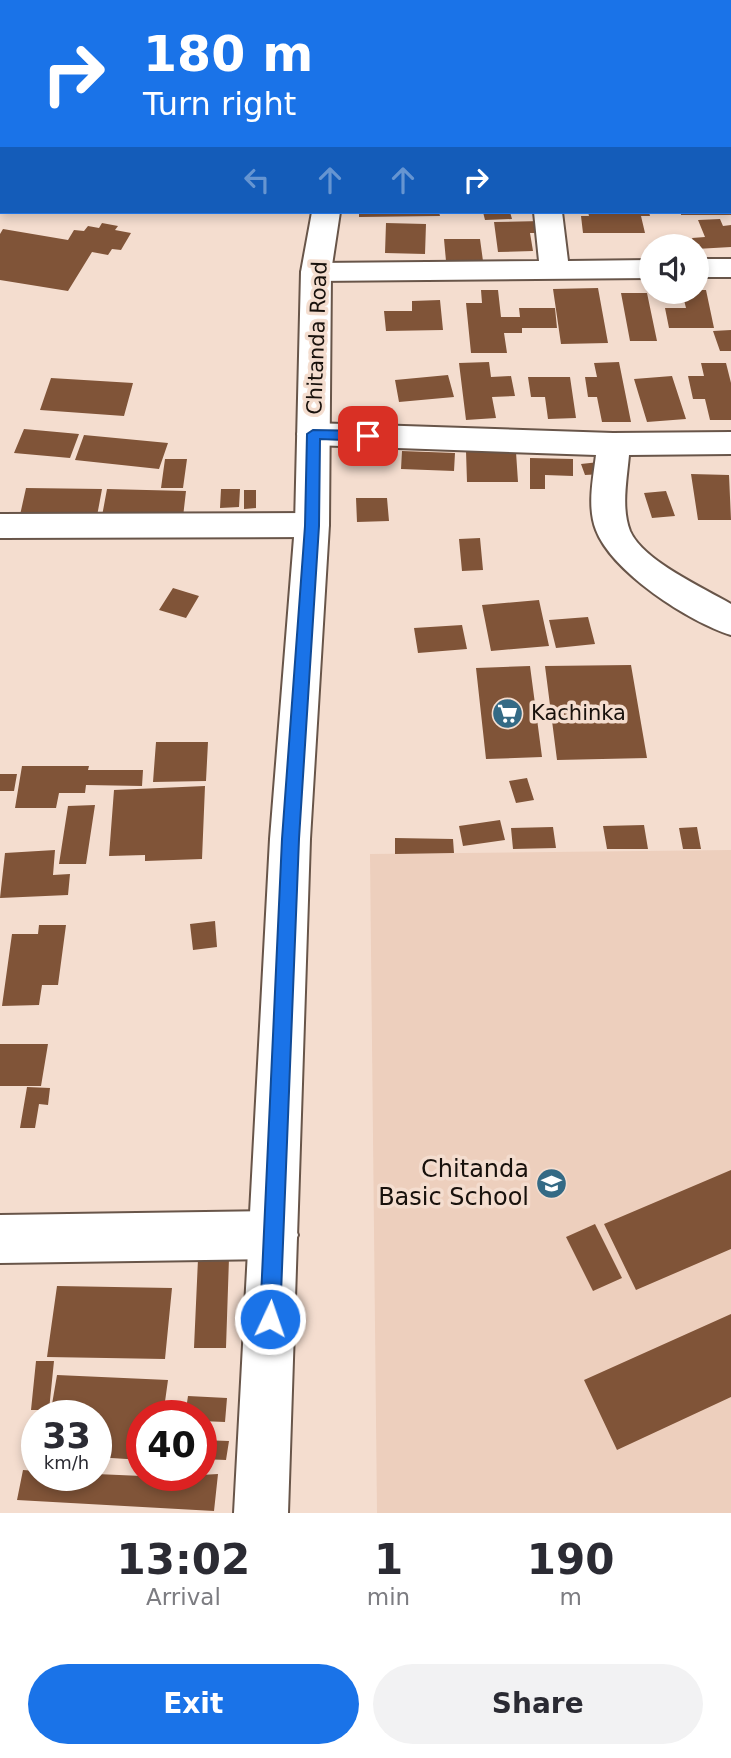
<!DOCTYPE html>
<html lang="en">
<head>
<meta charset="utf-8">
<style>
  body { margin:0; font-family:"DejaVu Sans",sans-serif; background:#f2f2f3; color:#2b2b33; height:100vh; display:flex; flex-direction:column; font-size:26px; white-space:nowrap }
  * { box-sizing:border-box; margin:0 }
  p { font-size:23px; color:#7c7c81 }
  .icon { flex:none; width:38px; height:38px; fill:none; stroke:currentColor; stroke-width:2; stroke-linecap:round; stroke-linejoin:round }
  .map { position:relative; height:1513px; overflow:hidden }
  .panel { display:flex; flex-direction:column; background:#fff; flex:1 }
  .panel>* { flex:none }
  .guide { position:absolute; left:0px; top:0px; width:732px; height:214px; box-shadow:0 4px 10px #0003; background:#1a73e8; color:#fff; overflow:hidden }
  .buttons { position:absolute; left:639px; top:234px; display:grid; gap:14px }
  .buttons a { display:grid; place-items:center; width:70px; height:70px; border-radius:50%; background:#fff; box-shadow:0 4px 10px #0003; font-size:35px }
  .speed { position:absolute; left:21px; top:1400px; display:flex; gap:14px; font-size:35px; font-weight:700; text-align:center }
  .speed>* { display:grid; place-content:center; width:91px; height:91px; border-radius:50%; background:#fff; box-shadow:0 4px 10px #0003; line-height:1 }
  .speed small { font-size:18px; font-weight:400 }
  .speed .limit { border:10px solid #d22; background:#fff; color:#111 }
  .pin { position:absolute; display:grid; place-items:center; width:60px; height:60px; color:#fff; margin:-30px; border-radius:14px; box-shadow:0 4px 10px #0006 }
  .me { position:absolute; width:77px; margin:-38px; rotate:3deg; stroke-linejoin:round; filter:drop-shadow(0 0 5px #0008) }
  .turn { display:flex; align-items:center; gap:24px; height:147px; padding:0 28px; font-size:32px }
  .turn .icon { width:91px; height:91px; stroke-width:2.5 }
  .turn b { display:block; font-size:49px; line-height:60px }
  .lanes { display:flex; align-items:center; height:66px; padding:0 28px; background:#0003; justify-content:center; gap:35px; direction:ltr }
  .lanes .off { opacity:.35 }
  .eta { display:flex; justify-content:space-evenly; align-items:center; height:119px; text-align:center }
  .eta b { font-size:42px; font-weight:700; line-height:49px }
  .button { display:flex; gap:14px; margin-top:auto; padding:14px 28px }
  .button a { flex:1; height:80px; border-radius:42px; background:#1a73e8; color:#fff; font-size:28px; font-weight:700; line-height:80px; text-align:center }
  .button a+a { background:#f2f2f3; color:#2b2b33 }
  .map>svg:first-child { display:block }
</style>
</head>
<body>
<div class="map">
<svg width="731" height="1513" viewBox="0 0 731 1513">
  <rect width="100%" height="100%" fill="#f4ddcf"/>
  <!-- built -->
  <path fill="#edcfbd" d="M731 850V1513H377L370 854Z"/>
  <!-- building -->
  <path fill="#805438" d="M359 212H439L440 216 359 217Z
    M483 212H510L512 219 485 220Z
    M588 212H649L650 216H641L645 233H583L581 216H589Z
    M681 212H731V215H681Z
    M720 219 723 226 731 225V247L696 249 692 238 705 237 698 220Z
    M542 221 543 233H530L533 251 498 252 494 222Z
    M102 223 118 226 115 230 131 233 121 250 112 249 108 255 92 252 68 291 0 280V234L3 229 68 240 74 230 84 231 88 226 99 228Z
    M386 223 426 224 425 254 385 253Z
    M444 239H480L483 261H446Z
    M598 288 608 343 561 344 553 289Z
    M481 290H498L501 317H520L519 308H555L557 328H522V333H504L507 353H471L466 303H482Z
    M696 290H706L714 328H669L665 308H686L682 292Z
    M621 293H647L657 341H630Z
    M440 300 443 330 386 331 384 311H412V301Z
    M731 330V351H720L713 331Z
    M489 362 491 377 511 376 515 396 492 397 496 418 466 420 459 363Z
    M619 362 631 422H602L597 397H588L585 377H597L594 363Z
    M701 363H726L731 383V420H710L705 399H693L688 376H704Z
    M448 375 454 397 399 402 395 380Z
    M672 376 686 419 647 422 634 379Z
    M528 377H570L576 418 548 419 545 397H531Z
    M51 378 133 383 124 416 40 410Z
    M24 429 79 434 70 458 14 453Z
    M84 435 168 443 159 469 75 460Z
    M402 451 455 453 454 471 401 469Z
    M466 451 516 452 518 482H467Z
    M530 458 573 459V476L545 475V489H530Z
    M165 459H187L183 488H161Z
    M599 462 603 474 585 475 581 464Z
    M691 474 729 475 731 520H698Z
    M26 488 102 489 97 516 20 515Z
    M107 489 186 491 183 517 102 516Z
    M221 489H240L239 507 220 508Z
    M244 490H256V508L244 509Z
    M666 491 675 516 652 518 644 493Z
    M356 498H387L389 521 357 522Z
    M480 538 483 570 462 571 459 539Z
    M173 588 199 596 186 618 159 610Z
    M539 600 549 646 491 651 482 605Z
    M588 617 595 644 556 648 549 620Z
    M462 625 467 649 418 653 414 628Z
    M631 665 647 758 557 760 545 666Z
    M530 666 542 757 486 759 476 668Z
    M156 742H208L206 781 153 782Z
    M22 766H89L88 770H143L142 786 86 785 85 793H59L56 808H15Z
    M0 774H17L14 791H0Z
    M527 778 534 800 516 803 509 781Z
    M205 786 202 859 145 861V855L109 856 114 790Z
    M95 805 86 864H59L68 806Z
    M500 820 505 840 463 846 459 826Z
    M644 825 648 849H607L603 826Z
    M553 827 556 848 513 849 511 828Z
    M697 827 701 849H683L679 828Z
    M395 838 453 839 454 853 395 854Z
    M55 850 53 875 70 874 68 895 0 898 5 853Z
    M215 921 217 947 193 950 190 924Z
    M39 925H66L58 985H42L39 1005 2 1006 12 934H38Z
    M0 1044H48L41 1086H0Z
    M27 1087 50 1088 48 1105 39 1104 35 1128H20Z
    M731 1170V1249L636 1290 604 1224Z
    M595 1224 622 1278 593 1291 566 1237Z
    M229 1258 226 1348H194L198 1259Z
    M57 1286 172 1288 165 1359 47 1357Z
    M731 1314V1397L617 1450 584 1380Z
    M36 1361H54L49 1410H31Z
    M57 1375 168 1380 163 1416H142V1460L96 1457V1416H50Z
    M188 1396 227 1398 225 1422 201 1421V1416H185Z
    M201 1440 229 1441 226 1460 201 1459Z
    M23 1470 37 1471V1475L96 1474 165 1477 218 1474 214 1511 17 1500Z"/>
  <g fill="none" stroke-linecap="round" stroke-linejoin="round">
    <defs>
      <path id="minor" d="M170 0H194L169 2Z
        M511 0H535V2H511Z
        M730 9H731V27H730Z
        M0 189H2V205H0Z
        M534 212H562L568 261 651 260V278L316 281 306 278 301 272 306 266 316 263 539 261Z
        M696 259H731V277H696Z
        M313 423 613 433 731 432V454L629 455C627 479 621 508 630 531 643 561 704 588 731 604V635C689 622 612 572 596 530 587 507 593 479 596 455L313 445 302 442 297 434 302 426Z
        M312 513 324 516 329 525 324 534 312 537 0 538V514Z
        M274 1211 291 1218 298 1235 291 1252 274 1259 0 1263V1215Z"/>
      <path id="tertiary" d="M309 0H333V2H309Z
        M312 212H340L331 272 329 525 310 839 288 1513H234L270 839 295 525 301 272Z"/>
    </defs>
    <!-- minor casing -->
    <use href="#minor" stroke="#685549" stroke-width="4"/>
    <!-- tertiary casing -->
    <use href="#tertiary" stroke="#685549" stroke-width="4"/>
    <!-- minor -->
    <use href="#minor" fill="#fff" fill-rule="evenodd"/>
    <!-- tertiary -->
    <use href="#tertiary" fill="#fff" fill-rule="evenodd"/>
  </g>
  <!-- route -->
  <path fill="#1a73e8" stroke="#114b97" stroke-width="2" d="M313 430 368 431 375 436 368 441 320 439 319 526 299 839 280 1319 277 1326 270 1329 263 1326 260 1319 282 839 305 526 307 434Z"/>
  <!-- icons -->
  <defs>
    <symbol id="supermarket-disc" viewBox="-11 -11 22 22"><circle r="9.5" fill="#346a85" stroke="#f4ddcf"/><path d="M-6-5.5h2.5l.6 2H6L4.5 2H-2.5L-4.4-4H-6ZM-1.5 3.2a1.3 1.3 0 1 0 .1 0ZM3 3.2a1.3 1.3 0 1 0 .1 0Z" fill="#fff"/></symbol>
    <symbol id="school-disc" viewBox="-11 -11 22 22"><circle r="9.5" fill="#346a85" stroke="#f4ddcf"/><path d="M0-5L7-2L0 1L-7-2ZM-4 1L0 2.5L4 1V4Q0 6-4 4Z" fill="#fff"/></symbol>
  </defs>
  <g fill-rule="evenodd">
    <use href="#supermarket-disc" x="490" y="696" width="35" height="35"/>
    <use href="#school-disc" x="534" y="1166" width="35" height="35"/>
  </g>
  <g text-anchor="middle" stroke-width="7" stroke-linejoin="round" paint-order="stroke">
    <!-- street labels -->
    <g font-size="21" fill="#18110c" stroke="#f4ddcf">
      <text transform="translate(317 338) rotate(-88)" y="7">Chitanda Road</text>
    </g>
    <!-- poi labels -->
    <g font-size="21" fill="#18110c" stroke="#f4ddcf" text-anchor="start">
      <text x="531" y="720">Kachinka</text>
    </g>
    <!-- near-poi labels -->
    <g font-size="24" fill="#18110c" stroke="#f4ddcf" text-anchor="end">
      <text x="529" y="1177">Chitanda<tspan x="529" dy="28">Basic School</tspan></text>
    </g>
  </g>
</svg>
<div class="buttons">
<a><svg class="icon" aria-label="sound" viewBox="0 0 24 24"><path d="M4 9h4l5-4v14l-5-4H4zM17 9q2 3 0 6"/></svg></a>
</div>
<div class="speed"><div>33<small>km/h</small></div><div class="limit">40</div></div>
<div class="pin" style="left:368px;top:436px;background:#d93025"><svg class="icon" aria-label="arrive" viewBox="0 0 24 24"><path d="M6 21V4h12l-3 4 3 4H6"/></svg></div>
<svg class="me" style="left:270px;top:1319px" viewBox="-20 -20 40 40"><circle r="17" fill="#1a73e8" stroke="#fff" stroke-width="3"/><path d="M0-11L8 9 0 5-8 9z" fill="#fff"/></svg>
<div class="guide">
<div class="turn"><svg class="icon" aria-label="right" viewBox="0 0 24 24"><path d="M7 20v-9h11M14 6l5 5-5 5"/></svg><div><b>180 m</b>Turn right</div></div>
<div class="lanes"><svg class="icon off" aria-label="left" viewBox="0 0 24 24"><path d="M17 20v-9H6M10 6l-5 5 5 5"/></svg><svg class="icon off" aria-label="ahead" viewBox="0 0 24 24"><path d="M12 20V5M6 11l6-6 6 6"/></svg><svg class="icon off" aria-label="ahead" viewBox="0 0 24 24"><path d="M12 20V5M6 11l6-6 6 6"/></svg><svg class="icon" aria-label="right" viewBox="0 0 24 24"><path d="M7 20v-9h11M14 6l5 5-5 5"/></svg></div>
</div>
</div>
<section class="panel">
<div class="eta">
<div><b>13:02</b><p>Arrival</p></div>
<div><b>1</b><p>min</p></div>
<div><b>190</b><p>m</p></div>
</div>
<div class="button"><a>Exit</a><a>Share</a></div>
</section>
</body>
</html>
